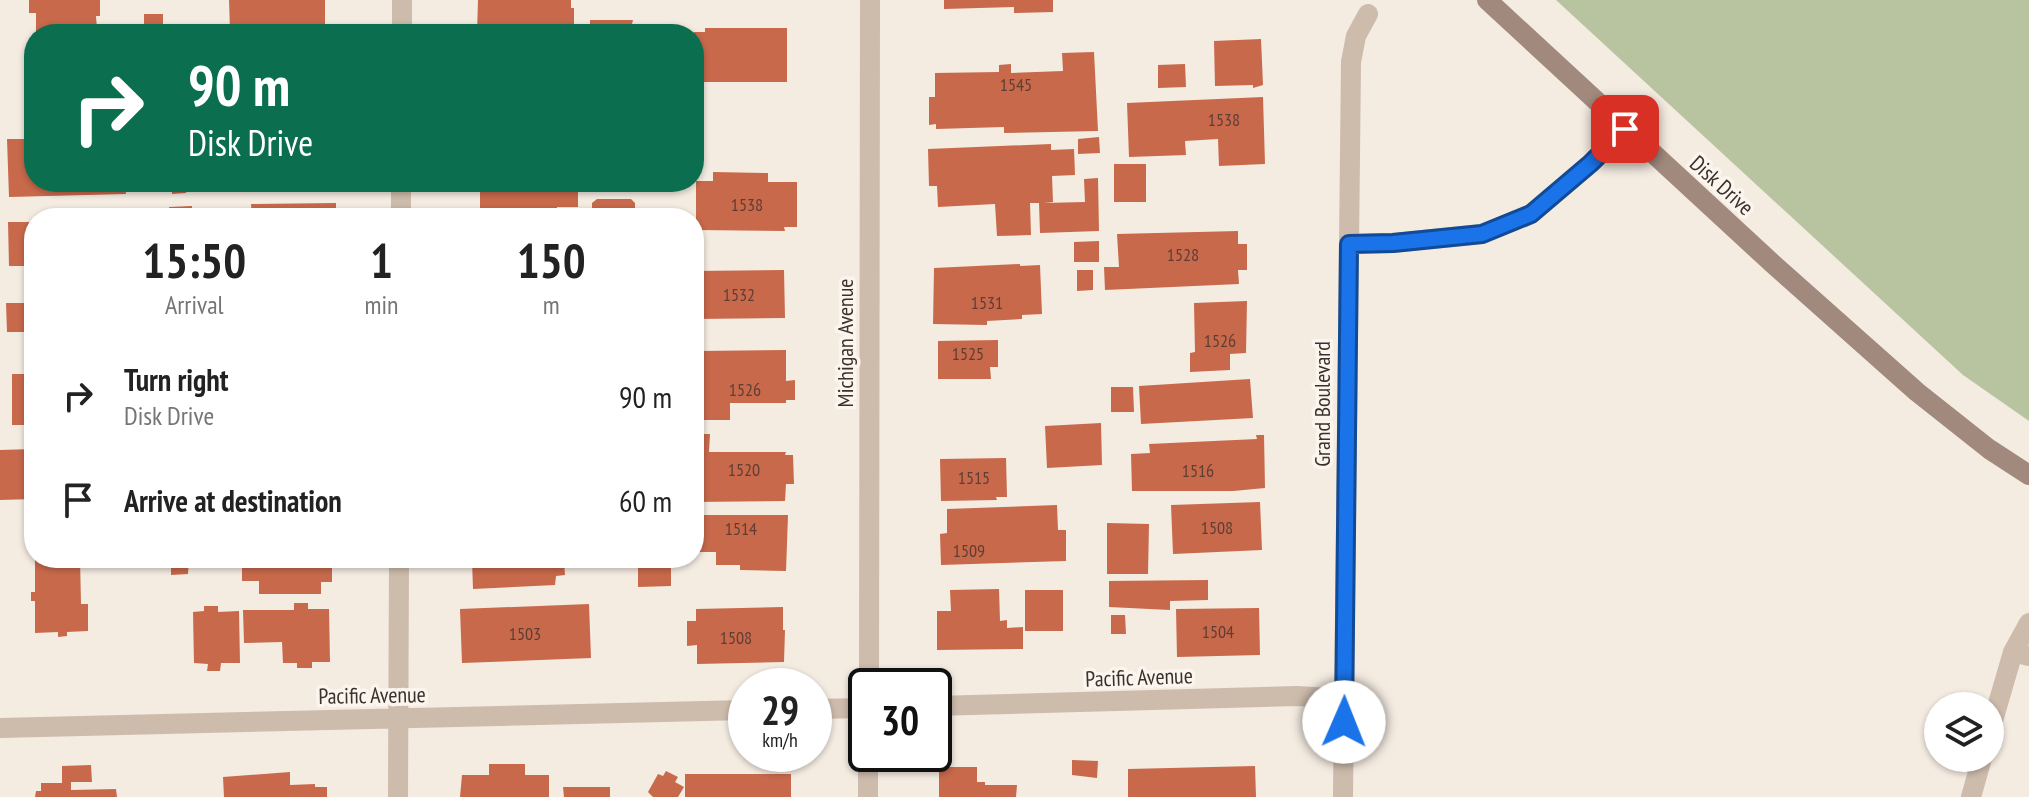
<!DOCTYPE html>
<html lang="en">
<head>
<meta charset="utf-8">
<style>
  body { margin:0; font-family:"PT Sans Narrow",sans-serif; background:#f6f6f6; color:#222; height:100vh; display:flex; flex-direction:column; font-size:30px; white-space:nowrap }
  * { box-sizing:border-box; margin:0 }
  p { font-size:26px; color:#767676 }
  .icon { flex:none; width:44px; height:44px; fill:none; stroke:currentColor; stroke-width:2; stroke-linecap:round; stroke-linejoin:round }
  .map { position:relative; flex:1; overflow:hidden }
  .details { position:absolute; left:24px; top:208px; width:680px; height:360px; display:flex; flex-direction:column; background:#fff; border-radius:32px; box-shadow:0 2px 6px #0004 }
  .details>* { flex:none }
  .banner { position:absolute; left:24px; top:24px; width:680px; height:168px; border-radius:32px; box-shadow:0 2px 6px #0004; background:#0b6e4f; color:#fff; overflow:hidden }
  .tools { position:absolute; left:1924px; top:692px; display:grid; gap:16px }
  .tools a { display:grid; place-items:center; width:80px; height:80px; border-radius:50%; background:#fff; box-shadow:0 2px 6px #0004; font-size:40px }
  .speed { position:absolute; left:728px; top:668px; display:flex; gap:16px; font-size:40px; font-weight:700; text-align:center }
  .speed>* { display:grid; place-content:center; width:104px; height:104px; border-radius:50%; background:#fff; box-shadow:0 2px 6px #0004; line-height:1 }
  .speed small { font-size:20px; font-weight:400 }
  .speed .limit { border:4px solid #111; border-radius:12px; background:#fff; color:#111 }
  .pin { position:absolute; display:grid; place-items:center; width:68px; height:68px; color:#fff; margin:-34px; border-radius:16px; box-shadow:0 4px 12px #0006 }
  .me { position:absolute; width:88px; margin:-44px; rotate:1deg; stroke-linejoin:round; filter:drop-shadow(0 0 6px #0008) }
  .turn { display:flex; align-items:center; gap:28px; height:168px; padding:0 32px; font-size:36px }
  .turn .icon { width:104px; height:104px; stroke-width:2.5 }
  .turn b { display:block; font-size:56px; line-height:68px }
  .eta { display:flex; justify-content:space-evenly; align-items:center; height:136px; text-align:center }
  .eta b { font-size:48px; font-weight:700; line-height:56px }
  ul { padding:0; list-style:none }
  li { display:flex; align-items:center; gap:24px; height:104px; padding:0 32px }
  li div { flex:1 }
  li b { display:block; font-size:30px }
  li em { font-style:normal }
  .map>svg:first-child { display:block }
</style>
</head>
<body>
<div class="map">
<svg width="2029" height="797" viewBox="0 0 2029 797">
  <rect width="100%" height="100%" fill="#f4ebe1"/>
  <!-- green -->
  <path fill="#b8c4a0" d="M1556 0H2029V421L1963 375Z"/>
  <!-- building -->
  <path fill="#c8694b" d="M29 0H100V16H96L97 29 36 34V13H29Z
    M229 0H325V26L230 30Z
    M478 0H571V8H574V34H477Z
    M944 0H1053V12L1014 13V7L944 9Z
    M144 14H163V34H144Z
    M590 20H633L632 24H670V34H590Z
    M705 28H787V82H694V32H705Z
    M1261 39 1263 85 1253 88V85L1215 86 1214 41Z
    M1094 52 1098 131 1004 133V127L936 129V124L929 125V97H935V73L999 72V65L1011 64V73L1063 71 1062 53Z
    M1185 64 1186 87 1158 88V65Z
    M1263 97 1265 164 1219 166 1218 139 1185 141 1186 155 1129 157 1127 103Z
    M1099 137 1100 153 1078 154V139Z
    M7 139H34V182H125L126 194 9 197Z
    M1051 144V150L1074 149 1075 175 1052 176 1053 202 1044 203 1085 202 1084 179 1098 178 1099 231 1040 233 1039 203H1030L1031 235 997 236 995 204 938 207 937 186H929L928 149Z
    M1114 164H1146V202H1114Z
    M713 172 768 173V182H797V227H784L785 231 696 230V181H713Z
    M168 182H208V185L187 186 186 193 172 194V186H168Z
    M224 182H323V190L224 189Z
    M487 182H578V207H557V215H542V218H480V184H487Z
    M597 199H631L635 203V218H592V203Z
    M336 203V218H252L251 204Z
    M192 206V218H170L169 207Z
    M8 222H34V271L28 272V266H9Z
    M1238 231V244H1247V270H1238L1239 284 1105 290 1104 267H1119L1117 234Z
    M1099 241V262H1074V242Z
    M1020 264V266L1040 265 1042 314 1022 315V319L987 321V325L933 324 934 268Z
    M784 270 785 318 694 319V271Z
    M1077 270H1093V290L1077 291Z
    M1247 301 1246 353 1230 354V370L1190 372V353L1195 352 1194 303Z
    M6 303H34V350L26 351V332H7Z
    M998 340V367H990L991 379H938V341Z
    M786 350V381L795 380V400H786V403H730V420H703V427H694V370L698 369 699 351Z
    M12 374H34V425H12Z
    M1250 379 1253 418 1141 424 1139 386Z
    M1111 387H1133L1134 412H1111Z
    M1101 423 1102 465 1047 468 1045 426Z
    M694 434H710L709 452H786L785 455H793L794 484H786L785 501 694 502Z
    M1256 435H1264L1265 488 1233 491H1132L1131 454 1150 453 1149 444 1257 439Z
    M34 449V499L0 500V450Z
    M1006 458 1007 497H996L997 500 941 501 940 459Z
    M1260 502 1262 550 1173 554 1171 505Z
    M1057 505 1058 530H1066V561L941 565 940 534 947 533V509Z
    M694 515H788L786 571 740 570V565H716V552H697V544H694Z
    M1107 523 1149 524 1148 574H1107Z
    M35 558H80L81 604H88V631L67 632V636L58 637V632L35 633V601H31V592H35Z
    M171 558H189L188 574 171 575Z
    M248 558H332V582H321V594H259V581H242V561H248Z
    M482 558H556V561L564 560 565 575 556 576 555 585 473 589 472 560Z
    M638 558H671V586L638 587Z
    M1208 580V600L1170 601V610L1109 607V581Z
    M999 589 1000 621 1007 620V628L1023 627V649L937 650V611H951L950 590Z
    M1025 590H1063V631H1025Z
    M294 603H308V609H329L330 662H312V668H297V663H283L282 642 244 643 243 610H294Z
    M589 604 591 658 462 663 460 609Z
    M204 606H218V612L239 611 240 663H221L220 671H207L208 664 194 663 193 612 204 611Z
    M783 607V630H785L784 662 697 664V645L687 646V621H696V609Z
    M1259 608 1260 655 1177 657 1176 609Z
    M1111 615H1125L1126 634H1111Z
    M1072 760 1098 761 1097 778 1072 775Z
    M489 764H525V775H549V797H460L462 775H489Z
    M91 765 92 782H71V790L116 789 117 797H35L36 791H41V783H62V766Z
    M1255 766 1256 797H1128V769Z
    M939 767H977V782H985V785H1017L1016 797H939Z
    M666 771 678 777 675 782 684 787 678 797H653L648 792 658 774 663 776Z
    M290 772V785L315 784V787H327V797H224L223 777Z
    M685 774H791V797H685Z
    M563 787H610V797H564Z"/>
  <g fill="none" stroke-linecap="round" stroke-linejoin="round">
    <!-- lane -->
    <path stroke="#cdbbac" stroke-width="20" d="M2013 652 2029 623
      M1990 731 2013 652 2029 656
      M1971 797 1982 758"/>
    <!-- street -->
    <path stroke="#cdbbac" stroke-width="20" d="M402 34V0
      M401 218V182
      M1349 244 1393 243 1482 234 1531 214 1591 163 1625 129
      M869 686 870 0
      M934 706 1297 696 1345 699
      M814 709 866 708
      M0 728 746 710
      M398 797 399 558
      M868 797V754
      M1343 797 1351 62 1356 36 1368 14"/>
    <!-- secondary -->
    <path stroke="#a18a7d" stroke-width="20" d="M1487 0 1773 264 1917 392 1989 449 2029 475"/>
  </g>
  <g fill="none" stroke-linecap="round" stroke-linejoin="round">
    <defs>
      <path id="route" d="M1344 722 1349 244 1393 243 1482 234 1531 214 1591 163 1625 129"/>
    </defs>
    <!-- route casing -->
    <use href="#route" stroke="#114b97" stroke-width="20"/>
    <!-- route -->
    <use href="#route" stroke="#1a73e8" stroke-width="14"/>
  </g>
  <g text-anchor="middle" stroke-width="7" stroke-linejoin="round" paint-order="stroke">
    <!-- number labels -->
    <g font-size="18" fill="#5e3e33">
      <text x="1016" y="91">1545</text>
      <text x="1224" y="126">1538</text>
      <text x="747" y="211">1538</text>
      <text x="1183" y="261">1528</text>
      <text x="739" y="301">1532</text>
      <text x="987" y="309">1531</text>
      <text x="1220" y="347">1526</text>
      <text x="968" y="360">1525</text>
      <text x="745" y="396">1526</text>
      <text x="744" y="476">1520</text>
      <text x="1198" y="477">1516</text>
      <text x="974" y="484">1515</text>
      <text x="1217" y="534">1508</text>
      <text x="741" y="535">1514</text>
      <text x="969" y="557">1509</text>
      <text x="1218" y="638">1504</text>
      <text x="525" y="640">1503</text>
      <text x="736" y="644">1508</text>
    </g>
    <!-- street labels -->
    <g font-size="22" fill="#3b302b" stroke="#fbf5ee">
      <text transform="translate(1722 185) rotate(42)" y="8">Disk Drive</text>
      <text transform="translate(845 343) rotate(-90)" y="8">Michigan Avenue</text>
      <text transform="translate(1322 404) rotate(-90)" y="8">Grand Boulevard</text>
      <text transform="translate(1139 677) rotate(-2)" y="8">Pacific Avenue</text>
      <text transform="translate(372 695) rotate(-1)" y="8">Pacific Avenue</text>
    </g>
  </g>
</svg>
<div class="tools">
<a><svg class="icon" aria-label="layers" viewBox="0 0 24 24"><path d="M12 4l9 5-9 5-9-5zM3 14l9 5 9-5"/></svg></a>
</div>
<div class="speed"><div>29<small>km/h</small></div><div class="limit">30</div></div>
<div class="pin" style="left:1625px;top:129px;background:#d93025"><svg class="icon" aria-label="arrive" viewBox="0 0 24 24"><path d="M6 21V4h12l-3 4 3 4H6"/></svg></div>
<svg class="me" style="left:1344px;top:722px" viewBox="-20 -20 40 40"><circle r="19" fill="#fff"/><path d="M0-13L10 11 0 6-10 11z" fill="#1a73e8"/></svg>
<div class="banner">
<div class="turn"><svg class="icon" aria-label="right" viewBox="0 0 24 24"><path d="M7 20v-9h11M14 6l5 5-5 5"/></svg><div><b>90 m</b>Disk Drive</div></div>
</div>
<section class="details">
<div class="eta">
<div><b>15:50</b><p>Arrival</p></div>
<div><b>1</b><p>min</p></div>
<div><b>150</b><p>m</p></div>
</div>
<ul>
<li><svg class="icon" aria-label="right" viewBox="0 0 24 24"><path d="M7 20v-9h11M14 6l5 5-5 5"/></svg><div><b>Turn right</b><p>Disk Drive</p></div><em>90 m</em></li>
<li><svg class="icon" aria-label="arrive" viewBox="0 0 24 24"><path d="M6 21V4h12l-3 4 3 4H6"/></svg><div><b>Arrive at destination</b></div><em>60 m</em></li>
</ul>
</section>
</div>
</body>
</html>
